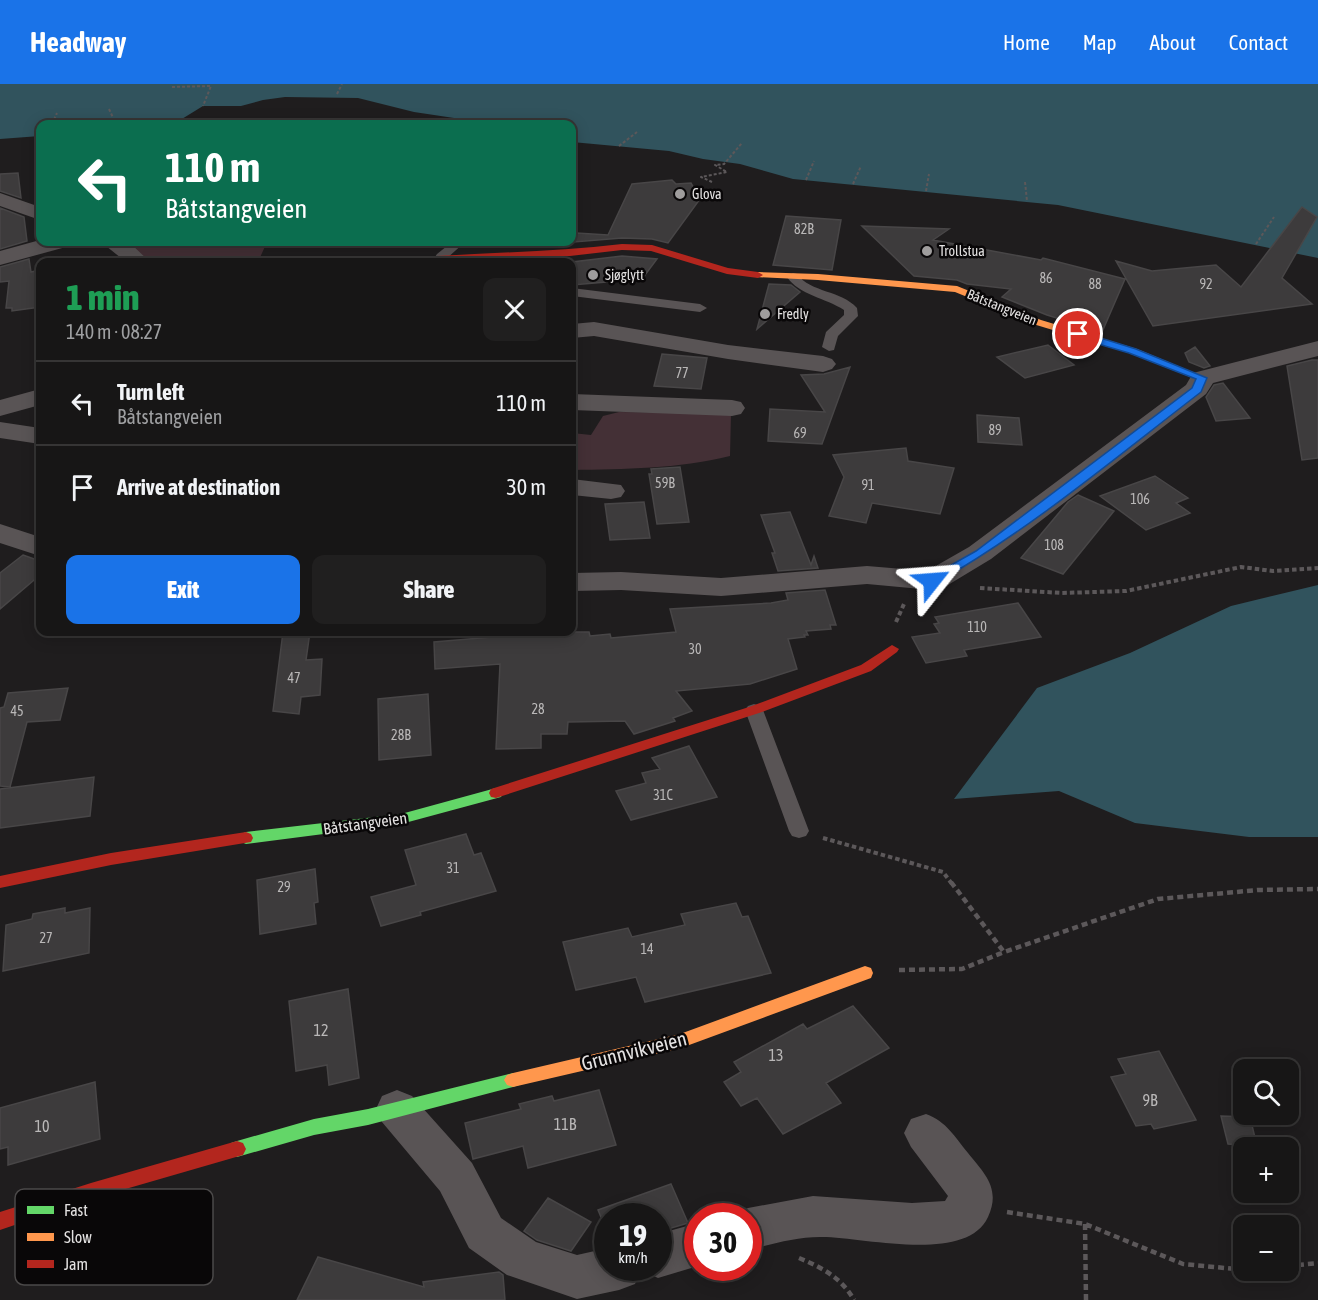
<!DOCTYPE html>
<html lang="en">
<head>
<meta charset="utf-8">
<style>
  body { margin:0; font-family:"Asap Condensed",sans-serif; background:#201f1f; color:#f1f3f6; height:100vh; display:flex; flex-direction:column; font-size:22px; white-space:nowrap }
  * { box-sizing:border-box; margin:0 }
  p { font-size:20px; color:#9e9fa1 }
  .icon { flex:none; width:33px; height:33px; fill:none; stroke:currentColor; stroke-width:2; stroke-linecap:round; stroke-linejoin:round }
  .map { position:relative; flex:1; overflow:hidden }
  .sheet { position:absolute; left:36px; top:174px; width:540px; height:378px; display:flex; flex-direction:column; background:#171616; border-radius:12px; box-shadow:0 3px 15px #0003,0 0 0 2px #363535 }
  .sheet>* { flex:none }
  .banner { position:absolute; left:36px; top:36px; width:540px; height:126px; border-radius:12px; box-shadow:0 3px 15px #0003,0 0 0 2px #363535; background:#0b6e4f; color:#fff; overflow:hidden }
  .fabs { position:absolute; left:1233px; top:975px; display:grid; gap:12px }
  .fabs a { display:grid; place-items:center; width:66px; height:66px; border-radius:12px; background:#171616; box-shadow:0 3px 15px #0003,0 0 0 2px #363535; font-size:30px }
  .speed { position:absolute; left:594px; top:1119px; display:flex; gap:12px; font-size:30px; font-weight:700; text-align:center }
  .speed>* { display:grid; place-content:center; width:78px; height:78px; border-radius:50%; background:#171616; box-shadow:0 3px 15px #0003,0 0 0 2px #363535; line-height:1 }
  .speed small { font-size:15px; font-weight:400 }
  .speed .limit { border:9px solid #d22; background:#fff; color:#111 }
  .pin { position:absolute; display:grid; place-items:center; width:51px; height:51px; color:#fff; margin:-26px; border:3px solid #fff; border-radius:50%; box-shadow:0 2px 6px #0007 }
  .me { position:absolute; width:66px; margin:-33px; rotate:62deg; stroke-linejoin:round; filter:drop-shadow(0 0 4px #0008) }
  .turn { display:flex; align-items:center; gap:21px; height:126px; padding:0 30px; font-size:27px }
  .turn .icon { width:78px; height:78px; stroke-width:2.5 }
  .turn b { display:block; font-size:42px; line-height:51px }
  .round { display:grid; place-items:center; flex:none; width:63px; height:63px; border-radius:12px; background:#201f1f }
  .summary { display:flex; align-items:center; justify-content:space-between; height:102px; padding:0 30px }
  h1 { font-size:36px; font-weight:800; line-height:45px; color:#1e9e55 }
  .action { display:flex; gap:12px; margin-top:auto; padding:12px 30px }
  .action a { flex:1; height:69px; border-radius:12px; background:#1a73e8; color:#fff; font-size:24px; font-weight:800; line-height:69px; text-align:center }
  .action a+a { background:#201f1f; color:#f1f3f6 }
  ul { padding:0; list-style:none }
  li { display:flex; align-items:center; gap:18px; height:84px; padding:0 30px; border-top:2px solid #363535 }
  li div { flex:1 }
  li b { display:block; font-size:22px }
  li em { font-style:normal }
  header { display:flex; align-items:center; gap:36px; box-sizing:border-box; height:84px; padding:0 30px; background:#1a73e8; color:#fff }
  header strong { font-size:28px }
  nav { display:flex; gap:33px; margin-inline-start:auto; font-size:21px }
  .map>svg:first-child { display:block }
</style>
</head>
<body>
<header>
<strong>Headway</strong>
<nav><a>Home</a><a>Map</a><a>About</a><a>Contact</a></nav>
</header>
<div class="map">
<svg width="1318" height="1216" viewBox="0 0 1318 1216">
  <rect width="100%" height="100%" fill="#1f1d1e"/>
  <!-- green -->
  <path fill="#443036" d="M138 158H267L258 178H146L130 162Z
    M619 328 731 329 730 372C678 385 624 385 572 386V349L591 351 603 332Z"/>
  <!-- water -->
  <path fill="#31535d" d="M0 0H1318V174L1058 121 793 95 740 80 703 75 669 67 572 58V40H494L414 28 358 14 285 13 263 16 241 22H203L177 38 152 40H40V52L0 55Z
    M1318 501V753H1249L1135 739 1059 707 954 715 1037 604 1130 569 1231 522Z"/>
  <!-- building -->
  <path fill="#3d3b3c" stroke="#484647" stroke-width="1.5" d="M18 89 21 114 0 107V90Z
    M672 96 676 100 691 99 700 115 668 159 652 155 622 154 574 158 577 149 608 151 632 100Z
    M1302 123 1317 133 1282 194 1312 220 1153 242 1116 177 1152 187 1216 181 1241 203Z
    M0 124 24 133 27 157 0 165Z
    M786 132 841 136 832 186 773 181Z
    M862 142 949 145 933 156 1041 176 1043 174 1125 195 1102 248 1047 231 1002 213 1011 205 967 200 957 196 914 192Z
    M622 172 657 175 642 195 572 201V178Z
    M29 175 31 188 40 186V223L12 227V224H6L9 197 0 198V183Z
    M769 200 791 201 800 208 757 245Z
    M1048 261 1074 281 1025 294 997 273Z
    M1195 263 1210 282 1204 284 1189 278 1185 269Z
    M662 270 707 274 701 305 654 302Z
    M1312 276H1318V374L1302 376 1287 282Z
    M850 283 822 360 768 357 770 325 825 328 801 291 824 290Z
    M1223 299 1250 334 1216 337 1206 313 1214 301Z
    M977 331 1019 334 1022 361 978 358Z
    M906 364 908 377 954 384 940 430 872 419 866 439 829 432 844 393 833 371Z
    M680 383 689 438 657 440 649 390H652L651 385Z
    M1155 392 1188 414 1176 419 1190 429 1146 446 1100 412Z
    M1078 411 1114 427 1063 490 1021 474 1068 418Z
    M644 418 650 454 610 456 605 420Z
    M790 428 811 481 814 472 818 484 778 487 772 469H775L761 431Z
    M23 471 40 477V491L0 525V489Z
    M825 506 836 541H830L831 545 806 547 808 551H804L805 553 788 555 797 585 750 600 676 607 692 627 673 634 675 637 634 650 625 637 568 638 567 650H541V664L496 665 500 580 435 585 434 558 527 550V548H589L590 552 610 550 611 554 676 548 670 525 771 519 788 516 786 509Z
    M1018 519 1041 553 964 566 967 572 926 579 912 553 940 549 934 540 939 539 935 533Z
    M283 548H310L306 576 322 575 320 611 301 613 299 630 273 627Z
    M68 604 60 636 27 638 10 703 0 702V624L4 623 8 609Z
    M428 610 431 671 379 676 378 615Z
    M689 662 717 713 631 736 616 707 646 699 642 689 660 685 652 674Z
    M94 693 90 732 0 744V705Z
    M466 750 474 771 481 769 496 807 420 828 421 831 381 842 371 813 416 801 405 766Z
    M315 785 318 818 314 819 316 840 260 850 257 796Z
    M736 819 742 833 748 832 771 889 645 918 636 893 576 906 563 858 628 844 632 853 685 841 681 830Z
    M65 824V829L90 824 89 869 3 887 6 841 32 835 33 830Z
    M348 905 359 994 329 1001 327 981 296 987 289 917Z
    M853 922 889 964 826 999 841 1019 783 1050 757 1014 741 1022 724 998 741 988 734 978 803 940 807 945Z
    M1159 967 1196 1036 1154 1045 1151 1040 1136 1042 1111 993 1126 990 1118 975Z
    M95 998 100 1055 8 1081V1063L0 1065V1024Z
    M599 1006 616 1061 528 1084 523 1062 473 1075 465 1039 521 1025 519 1020 552 1012 554 1017Z
    M1221 1032 1250 1033 1257 1062 1228 1060Z
    M671 1100 688 1139 658 1148V1132H608V1150L598 1126Z
    M548 1114 591 1138 571 1167 537 1156 524 1147Z
    M318 1173 424 1203 423 1198 499 1188 503 1191 505 1216H297Z"/>
  <g fill="none" stroke-linecap="round" stroke-linejoin="round">
    <!-- path-far2 -->
    <path stroke="#5c585a" stroke-width="2" stroke-dasharray="3 2" stroke-linecap="butt" d="M172 3 211 2 203 22
      M337 10 342 0
      M109 25 116 40
      M52 40 57 29
      M619 62 637 48
      M806 96 814 77
      M712 98 701 93 727 88 715 81 724 80 742 59
      M1025 98 1027 117
      M853 100 861 82
      M926 107 929 90
      M1256 160 1274 133"/>
    <!-- path-far1 -->
    <path stroke="#5c585a" stroke-width="4" stroke-dasharray="4.5 3" stroke-linecap="butt" d="M980 504 1062 509 1126 507 1241 483 1273 487 1318 484
      M896 538 904 520
      M823 754 943 788 952 800"/>
    <!-- path -->
    <path stroke="#5c585a" stroke-width="4.5" stroke-dasharray="6 4" stroke-linecap="butt" d="M951 798 1004 868 1158 815 1258 806 1318 805
      M899 886 962 885 1004 868
      M1007 1128 1085 1140 1183 1180 1246 1186
      M1085 1140 1086 1216
      M799 1174C821 1183 842 1194 854 1216
      M1288 1182 1318 1179"/>
    <!-- lane -->
    <path fill="#595455" fill-rule="evenodd" d="M452 158H465L445 176H437L435 173 437 170Z
      M793 189 797 190C811 209 841 206 857 224L858 232 838 252 834 266 829 267 822 263 826 248 844 231V226C826 214 799 211 787 193Z
      M572 204 700 220 707 224 700 228 572 212Z
      M754 620 760 622 763 626 809 747 806 752 799 754 792 752 789 747 745 626 748 622Z"/>
    <!-- street -->
    <path fill="#595455" fill-rule="evenodd" d="M0 109 40 123V136L0 122Z
      M40 156 69 158 66 163 0 181V167Z
      M101 158H129L150 178H126Z
      M594 238 728 261 823 272 832 275 836 280 832 285 823 288 728 275 594 252 572 254V240Z
      M1318 257V272L1213 299 1206 310 991 475 943 504 932 506 867 500 721 512 621 506 572 507V489L621 488 721 494 867 482 927 487 969 463 1186 301 1193 289Z
      M40 305V321L0 332V316Z
      M572 310 732 316 741 318 745 324 741 330 732 332 572 326Z
      M0 338 40 344V360L0 354Z
      M572 395 621 401 625 407 621 413 611 415 572 411Z
      M0 440 40 453V472L0 459Z
      M397 1006 412 1012 472 1079 501 1134 536 1158 577 1171 608 1164V1184H658V1150L698 1139V1182L658 1194 641 1186 635 1200 619 1206 577 1215 507 1191 469 1164 440 1107 382 1038 376 1025 382 1012Z
      M926 1030C947 1038 954 1052 968 1069 985 1090 1001 1105 988 1133 966 1181 860 1152 820 1153 796 1153 772 1160 748 1166V1132H731L748 1124 813 1112 912 1119 945 1117 948 1112 911 1063 904 1049 911 1035Z"/>
    <!-- fast -->
    <path fill="#63d668" fill-rule="evenodd" d="M496 704 501 705 503 709 501 713 401 740 246 760 241 758 239 754 241 750 246 748 401 730Z
      M513 989 519 991 522 996 519 1001 513 1003 368 1041 314 1051 237 1073 231 1071 228 1065 231 1059 237 1057 314 1035 368 1025Z"/>
    <!-- slow -->
    <path fill="#ff974d" fill-rule="evenodd" d="M758 188 818 190 957 202 1041 236 1137 265 1207 294 1206 296H1198L1129 269 1033 240 955 208 818 196 755 193 753 191Z
      M865 882 871 884 873 889 871 894 681 964 513 1003 507 1001 504 996 507 991 513 989 680 950Z"/>
    <!-- jam -->
    <path fill="#b3261e" fill-rule="evenodd" d="M622 160 652 161 728 184 758 188 763 191 758 194 727 190 651 167 622 166 570 172 395 178 400 175C474 168 548 169 622 160Z
      M892 561 899 565 897 568 871 587 759 629 496 714 491 713 489 709 491 705 749 623 861 581Z
      M246 748 251 750 253 754 251 758 111 781 0 804V792L111 769Z
      M237 1057 243 1059 246 1065 243 1071 91 1115 0 1146V1128L91 1099Z"/>
  </g>
  <!-- route -->
  <path fill="#1a73e8" stroke="#114b97" stroke-width="1.5" d="M1078 247 1136 265 1207 294 1201 308C1115 374 1031 445 936 499H928L926 497 928 494 976 467 1192 304 1196 295 1129 269 1074 253 1073 250Z"/>
  <!-- markers -->
  <g fill="#9f9d9d" stroke="#090708" stroke-width="2">
    <circle cx="680" cy="110" r="6"/>
    <circle cx="927" cy="167" r="6"/>
    <circle cx="593" cy="191" r="6"/>
    <circle cx="765" cy="230" r="6"/>
  </g>
  <g text-anchor="middle" stroke-width="5" stroke-linejoin="round" paint-order="stroke">
    <!-- far-poi labels -->
    <g font-size="14" fill="#e4e2e2" stroke="#090708" text-anchor="start">
      <text x="692" y="115">Glova</text>
      <text x="939" y="172">Trollstua</text>
      <text x="605" y="196">Sjøglytt</text>
      <text x="777" y="235">Fredly</text>
    </g>
    <!-- number labels -->
    <g font-size="14" fill="#bab8b8">
      <text x="804" y="150">82B</text>
      <text x="1046" y="199">86</text>
      <text x="1095" y="205">88</text>
      <text x="1206" y="205">92</text>
      <text x="682" y="294">77</text>
      <text x="995" y="351">89</text>
      <text x="800" y="354">69</text>
      <text x="665" y="404">59B</text>
      <text x="868" y="406">91</text>
      <text x="1140" y="420">106</text>
      <text x="1054" y="466">108</text>
      <text x="977" y="548">110</text>
      <text x="695" y="570">30</text>
      <text x="294" y="599">47</text>
      <text x="538" y="630">28</text>
      <text x="17" y="632">45</text>
      <text x="401" y="656">28B</text>
      <text x="663" y="716">31C</text>
      <text x="453" y="789">31</text>
      <text x="284" y="808">29</text>
      <text x="46" y="859">27</text>
      <text x="647" y="870">14</text>
    </g>
    <!-- far-street labels -->
    <g font-size="14" fill="#e4e2e2" stroke="#090708">
      <text transform="translate(1002 223) rotate(22)" y="5">Båtstangveien</text>
    </g>
    <!-- street labels -->
    <g font-size="16" fill="#e4e2e2" stroke="#090708">
      <text transform="translate(365 739) rotate(-8)" y="6">Båtstangveien</text>
    </g>
    <!-- near-number labels -->
    <g font-size="16" fill="#bab8b8">
      <text x="321" y="952">12</text>
      <text x="776" y="977">13</text>
      <text x="1150" y="1022">9B</text>
      <text x="565" y="1046">11B</text>
      <text x="42" y="1048">10</text>
    </g>
    <!-- near-street labels -->
    <g font-size="20" fill="#e4e2e2" stroke="#090708">
      <text transform="translate(634 967) rotate(-14)" y="7">Grunnvikveien</text>
    </g>
  </g>
  <!-- legend -->
  <rect x="15" y="1105" width="198" height="96" rx="9" fill="#090708" stroke="#4b4949" stroke-width="1.5"/>
  <rect x="27" y="1122" width="27" height="8" fill="#63d668"/>
  <rect x="27" y="1149" width="27" height="8" fill="#ff974d"/>
  <rect x="27" y="1176" width="27" height="8" fill="#b3261e"/>
  <g font-size="16" fill="#e4e2e2">
    <text x="64" y="1132">Fast</text>
    <text x="64" y="1159">Slow</text>
    <text x="64" y="1186">Jam</text>
  </g>
</svg>
<div class="fabs">
<a><svg class="icon" aria-label="search" viewBox="0 0 24 24"><circle cx="10" cy="10" r="6"/><path d="M15 15l6 6"/></svg></a>
<a>+</a>
<a>−</a>
</div>
<div class="speed"><div>19<small>km/h</small></div><div class="limit">30</div></div>
<div class="pin" style="left:1078px;top:250px;background:#d93025"><svg class="icon" aria-label="arrive" viewBox="0 0 24 24"><path d="M6 21V4h12l-3 4 3 4H6"/></svg></div>
<svg class="me" style="left:932px;top:497px" viewBox="-20 -20 40 40"><path d="M0-17L14 15 0 8-14 15z" fill="#1a73e8" stroke="#fff" stroke-width="4"/></svg>
<div class="banner">
<div class="turn"><svg class="icon" aria-label="left" viewBox="0 0 24 24"><path d="M17 20v-9H6M10 6l-5 5 5 5"/></svg><div><b>110 m</b>Båtstangveien</div></div>
</div>
<section class="sheet">
<div class="summary"><div><h1>1 min</h1><p>140 m · 08:27</p></div><a class="round"><svg class="icon" aria-label="close" viewBox="0 0 24 24"><path d="M6 6l12 12M18 6L6 18"/></svg></a></div>
<ul>
<li><svg class="icon" aria-label="left" viewBox="0 0 24 24"><path d="M17 20v-9H6M10 6l-5 5 5 5"/></svg><div><b>Turn left</b><p>Båtstangveien</p></div><em>110 m</em></li>
<li><svg class="icon" aria-label="arrive" viewBox="0 0 24 24"><path d="M6 21V4h12l-3 4 3 4H6"/></svg><div><b>Arrive at destination</b></div><em>30 m</em></li>
</ul>
<div class="action"><a>Exit</a><a>Share</a></div>
</section>
</div>
</body>
</html>
